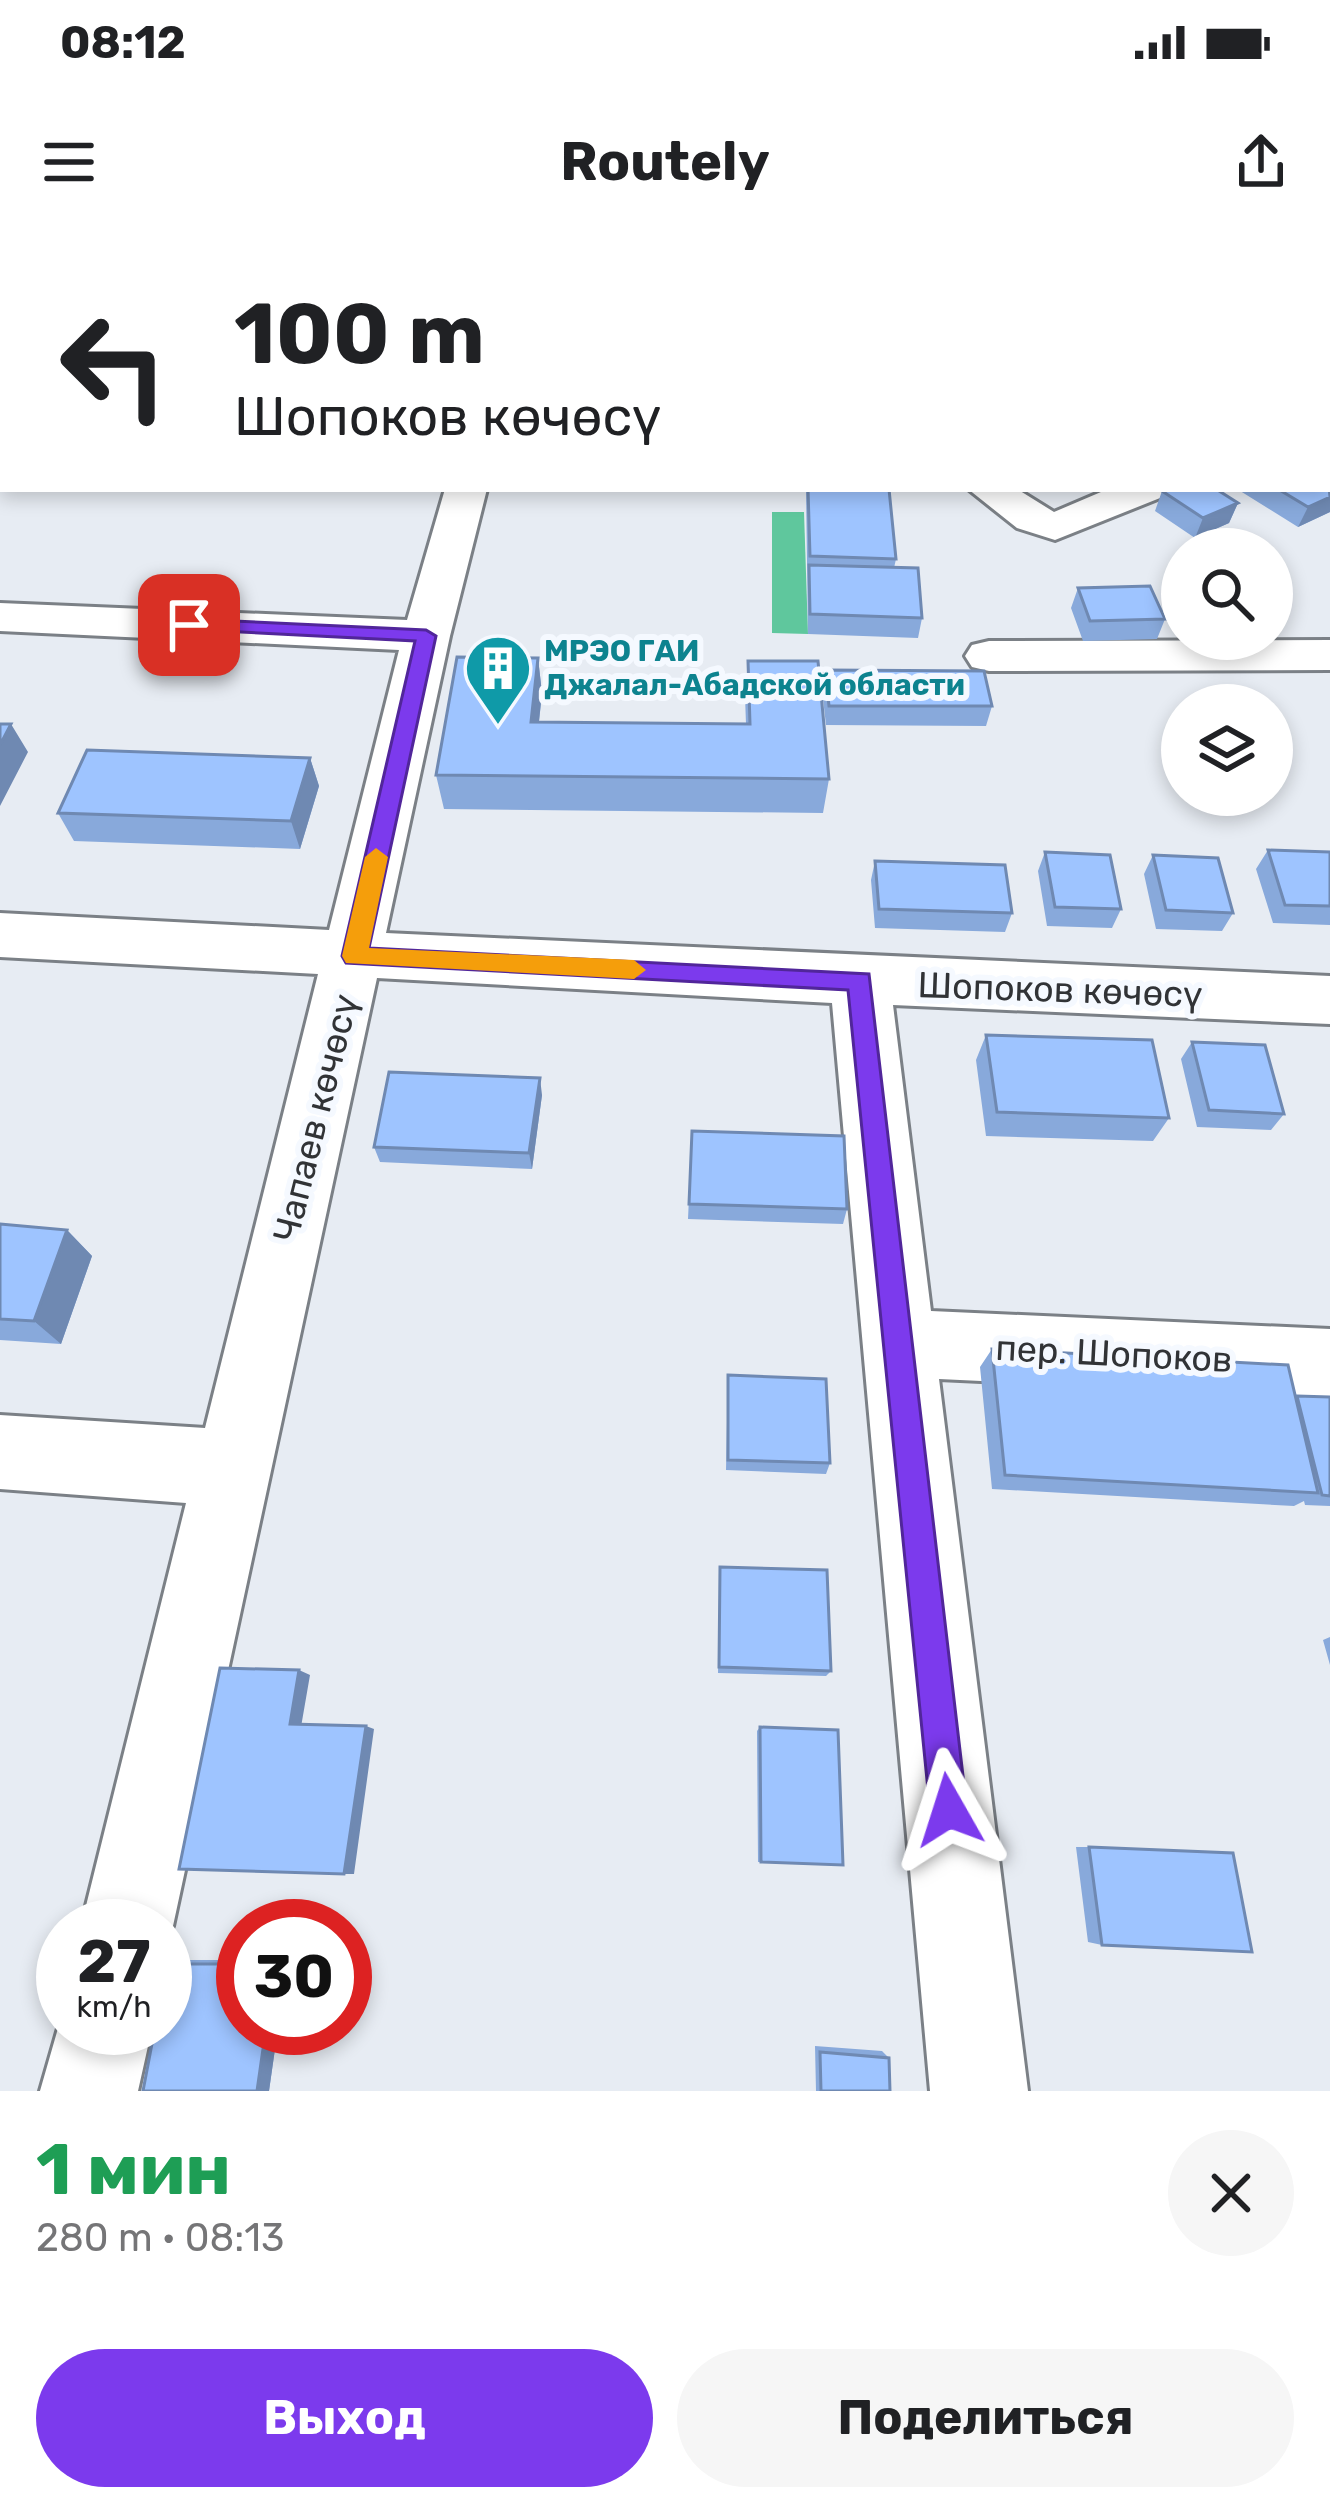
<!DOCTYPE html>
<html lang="ru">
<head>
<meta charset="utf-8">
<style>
  body { margin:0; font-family:Rubik,sans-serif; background:#f6f6f6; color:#202124; height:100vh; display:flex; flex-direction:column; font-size:45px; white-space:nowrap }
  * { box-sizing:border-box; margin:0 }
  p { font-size:39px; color:#757577 }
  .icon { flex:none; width:66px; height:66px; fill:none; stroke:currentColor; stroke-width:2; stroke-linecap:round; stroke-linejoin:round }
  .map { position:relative; height:1851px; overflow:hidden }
  .panel { display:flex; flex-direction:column; background:#fff; flex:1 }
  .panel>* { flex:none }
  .top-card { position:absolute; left:0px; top:0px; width:1332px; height:252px; box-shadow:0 6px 18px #0003; background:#fff; color:#202124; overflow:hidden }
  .buttons { position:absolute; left:1161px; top:288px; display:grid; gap:24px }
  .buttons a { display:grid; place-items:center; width:132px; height:132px; border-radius:50%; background:#fff; box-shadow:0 6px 18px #0003; font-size:60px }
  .speed { position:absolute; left:36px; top:1659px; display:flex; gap:24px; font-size:60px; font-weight:700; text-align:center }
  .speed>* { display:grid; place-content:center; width:156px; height:156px; border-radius:50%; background:#fff; box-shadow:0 6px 18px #0003; line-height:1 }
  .speed small { font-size:30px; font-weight:400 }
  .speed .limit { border:18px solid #d22; background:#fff; color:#111 }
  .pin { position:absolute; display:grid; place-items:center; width:102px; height:102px; color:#fff; margin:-51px; border-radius:24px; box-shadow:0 6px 18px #0006 }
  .me { position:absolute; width:132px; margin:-66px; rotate:354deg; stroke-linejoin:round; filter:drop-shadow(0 0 9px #0008) }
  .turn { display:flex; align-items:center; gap:42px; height:252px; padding:0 36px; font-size:54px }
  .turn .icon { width:156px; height:156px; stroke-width:2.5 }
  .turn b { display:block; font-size:84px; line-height:102px }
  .round { display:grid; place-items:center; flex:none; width:126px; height:126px; border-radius:63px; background:#f6f6f6 }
  .overview { display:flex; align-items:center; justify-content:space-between; height:204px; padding:0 36px }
  h1 { font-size:72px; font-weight:700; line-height:90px; color:#1e9e55 }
  .cta { display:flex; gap:24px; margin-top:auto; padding:24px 36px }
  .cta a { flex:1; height:138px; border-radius:72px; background:#7c3aed; color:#fff; font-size:48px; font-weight:700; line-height:138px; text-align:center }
  .cta a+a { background:#f6f6f6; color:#202124 }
  .status { display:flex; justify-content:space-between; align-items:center; height:84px; padding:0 60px; background:#fff; direction:ltr }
  .status svg { height:33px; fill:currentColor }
  header { display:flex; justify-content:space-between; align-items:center; height:156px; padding:0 36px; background:#fff; font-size:54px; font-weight:700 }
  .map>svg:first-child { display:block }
</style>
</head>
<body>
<div class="status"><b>08:12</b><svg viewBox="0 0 49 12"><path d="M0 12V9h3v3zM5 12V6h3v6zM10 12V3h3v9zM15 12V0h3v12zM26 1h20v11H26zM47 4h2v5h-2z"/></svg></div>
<header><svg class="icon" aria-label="menu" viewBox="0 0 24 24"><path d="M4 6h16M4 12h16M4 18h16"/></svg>Routely<svg class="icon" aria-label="share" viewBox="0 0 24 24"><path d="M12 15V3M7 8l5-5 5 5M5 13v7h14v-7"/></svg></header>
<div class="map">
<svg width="1330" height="1851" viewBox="0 0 1330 1851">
  <rect width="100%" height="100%" fill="#e7ecf3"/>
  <!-- forest -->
  <path fill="#5fc79d" d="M772 272H804L808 394 772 393Z"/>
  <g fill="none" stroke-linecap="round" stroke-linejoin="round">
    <defs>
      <path id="minor" d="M681 0H716L718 3H683Z
        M0 28H3V50H0Z
        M1329 162H1330V186H1329Z
        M0 168H3V192H0Z
        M445 249H487L450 396 386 693 1330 736V784L893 765 931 1071 1330 1089V1157L939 1139 1028 1851H930L832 763 377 738 173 1686 165 1706V1686H81L186 1263 0 1249V1175L205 1188 318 734 0 717V673L329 690 399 410 0 391V363L407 380Z
        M968 249H1017L1054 272 1108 249H1166L1160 258 1055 300 1017 288Z
        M1330 400V430L989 431 972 427 965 416 972 405 989 401Z
        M63 1771V1788H152L138 1851H40Z"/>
    </defs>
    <!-- minor casing -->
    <use href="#minor" stroke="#7b8086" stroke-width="6"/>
    <!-- minor -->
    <use href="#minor" fill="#fff" fill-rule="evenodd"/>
  </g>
  <!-- wall -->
  <path fill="#88a9db" d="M201 0H241L239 3H202Z
    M806 249H889L896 319 894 328 922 378 918 398 808 394Z
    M1237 249H1329L1330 272 1298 287Z
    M1162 251 1238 263 1229 283 1195 298 1155 271Z
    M1078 348 1165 379 1157 399 1083 401 1071 368Z
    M538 418 542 453 539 482 746 484 745 456 748 421 829 539 823 573 444 569 436 535Z
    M825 430 992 466 986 486 826 485 822 450Z
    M310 518 319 546 300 609 74 601 58 573Z
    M1268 610 1330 612V685L1273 683 1256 629Z
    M1045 612 1121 669 1112 688 1047 686 1038 631Z
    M1153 615 1233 673 1222 691 1156 689 1144 634Z
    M875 621 1012 673 1005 692 875 688 871 640Z
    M986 795 1169 878 1153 901 986 896 976 820Z
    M1192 802 1284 874 1271 890 1197 887 1181 819Z
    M542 855 532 929 380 922 374 907Z
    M692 891 847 969 843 984 688 979Z
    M0 984 67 990 92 1016 61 1104 0 1100Z
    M992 1109 1295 1157H1330V1266L1305 1265 1304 1261 1294 1266 992 1249 980 1127Z
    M728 1135 830 1223 826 1234 726 1230Z
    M720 1327 831 1431 826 1436 718 1433Z
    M1330 1397V1425L1323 1400Z
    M760 1487 843 1625 758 1622 757 1491Z
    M1076 1607H1089L1102 1705 1088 1702Z
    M182 1720H243V1788H278L269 1851 166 1724Z
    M815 1806 882 1811 889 1818 890 1851H816Z"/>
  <!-- shaded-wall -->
  <path fill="#6f89b2" d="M0 0H18L15 3H3V19L1 21Z
    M92 0H111L109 3H90Z
    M1330 257V272L1298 287 1308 267Z
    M1238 263 1229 283 1195 298 1203 278Z
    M538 418 542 453 535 517 531 482Z
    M11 484 28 512 0 566V505Z
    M310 518 319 546 300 609 291 581Z
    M540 838 542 855 532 929 529 913Z
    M67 990 92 1016 61 1104 34 1081Z
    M299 1430 310 1435 301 1487 290 1484Z
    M366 1486 374 1489 354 1634H344Z
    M266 1788H278L269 1851H257Z"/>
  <!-- building -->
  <path fill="#9ec4ff" stroke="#6f89b2" stroke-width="3" d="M65 0H92L90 3H63Z
    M133 0H158L157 3H131Z
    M1329 246 1330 257 1308 267 1278 249H1329Z
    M808 249H889L896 319 810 316Z
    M1168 249H1216L1238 263 1203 278 1162 251Z
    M809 325 918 328 922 378 810 374Z
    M1150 346 1165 379 1090 381 1078 348Z
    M457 417 538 418 531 482 750 484 748 421H818L829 539 436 535Z
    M825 430 984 431 992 466H829Z
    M0 484H11L0 505Z
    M87 510 310 518 291 581 58 573Z
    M1268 610 1330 612V666L1285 665Z
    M1045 612 1110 615 1121 669 1055 667Z
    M1153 615 1218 618 1233 673 1166 670Z
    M875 621 1005 625 1012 673 879 669Z
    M986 795 1152 800 1169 878 997 872Z
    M1192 802 1265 805 1284 874 1209 870Z
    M389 832 540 838 529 913 374 907Z
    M692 891 844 896 847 969 689 964Z
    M0 984 67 990 34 1081 0 1079Z
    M992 1109 1288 1125 1318 1253 1005 1235Z
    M728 1135 826 1139 830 1223 728 1220Z
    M1297 1156 1330 1157V1256L1322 1255Z
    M720 1327 827 1330 831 1431 719 1427Z
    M220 1428 299 1430 290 1484 366 1486 344 1634 179 1629Z
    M760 1487 838 1490 843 1625 761 1622Z
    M1089 1607 1233 1613 1252 1712 1102 1705Z
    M166 1724H243V1788H266L257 1851H143L155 1788H165Z
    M820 1812 889 1818 890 1851H821Z"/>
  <!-- route -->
  <path fill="#7c3aed" stroke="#51269a" stroke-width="3" d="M189 379 426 390 436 396 369 708 869 734 967 1570 962 1583 949 1589 936 1583 930 1570 848 750 346 723 342 716 415 401 182 389V381Z"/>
  <!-- slow -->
  <path fill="#f59e0b" d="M376 608 388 617 369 708 634 720 646 730 634 739 346 723 342 716 365 617Z"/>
  <!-- icons -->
  <defs>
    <symbol id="building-pin" viewBox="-11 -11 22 30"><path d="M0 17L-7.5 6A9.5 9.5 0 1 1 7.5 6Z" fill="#0f9aa8" stroke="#f5f9ff"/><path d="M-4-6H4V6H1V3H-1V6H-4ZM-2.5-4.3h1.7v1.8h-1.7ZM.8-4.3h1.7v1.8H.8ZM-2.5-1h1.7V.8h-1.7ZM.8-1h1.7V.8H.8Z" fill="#fff"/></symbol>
  </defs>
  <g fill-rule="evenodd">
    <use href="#building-pin" x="460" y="390" width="76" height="104"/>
  </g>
  <g text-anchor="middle" stroke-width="12" stroke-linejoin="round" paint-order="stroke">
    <!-- far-culture labels -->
    <g font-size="30" font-weight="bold" fill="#0d838f" stroke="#f5f9ff" text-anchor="start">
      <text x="544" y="421">МРЭО ГАИ<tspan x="544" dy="34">Джалал-Абадской области</tspan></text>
    </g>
    <!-- street labels -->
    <g font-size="36" fill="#313336" stroke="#f5f9ff">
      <text transform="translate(1060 749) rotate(2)" y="13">Шопоков көчөсү</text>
      <text transform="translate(315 878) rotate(-76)" y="13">Чапаев көчөсү</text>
      <text transform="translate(1114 1113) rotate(3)" y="13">пер. Шопоков</text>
    </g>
  </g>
</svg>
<div class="buttons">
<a><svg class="icon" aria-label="search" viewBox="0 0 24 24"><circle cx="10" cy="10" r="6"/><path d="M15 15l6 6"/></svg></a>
<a><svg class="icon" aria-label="layers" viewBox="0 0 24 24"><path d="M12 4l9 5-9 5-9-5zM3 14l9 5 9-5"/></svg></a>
</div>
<div class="speed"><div>27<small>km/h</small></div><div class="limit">30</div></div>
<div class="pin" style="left:189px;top:385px;background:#d93025"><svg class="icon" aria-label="arrive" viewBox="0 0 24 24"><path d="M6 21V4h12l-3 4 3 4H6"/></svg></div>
<svg class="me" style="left:949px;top:1570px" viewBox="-20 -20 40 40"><path d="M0-17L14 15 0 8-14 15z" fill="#7c3aed" stroke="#fff" stroke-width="4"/></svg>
<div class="top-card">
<div class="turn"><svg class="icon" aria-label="left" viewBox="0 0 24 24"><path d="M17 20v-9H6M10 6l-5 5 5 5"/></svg><div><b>100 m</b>Шопоков көчөсү</div></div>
</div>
</div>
<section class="panel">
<div class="overview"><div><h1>1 мин</h1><p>280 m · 08:13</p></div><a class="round"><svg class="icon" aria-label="close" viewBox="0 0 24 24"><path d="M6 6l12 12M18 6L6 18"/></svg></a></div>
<div class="cta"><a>Выход</a><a>Поделиться</a></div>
</section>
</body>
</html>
